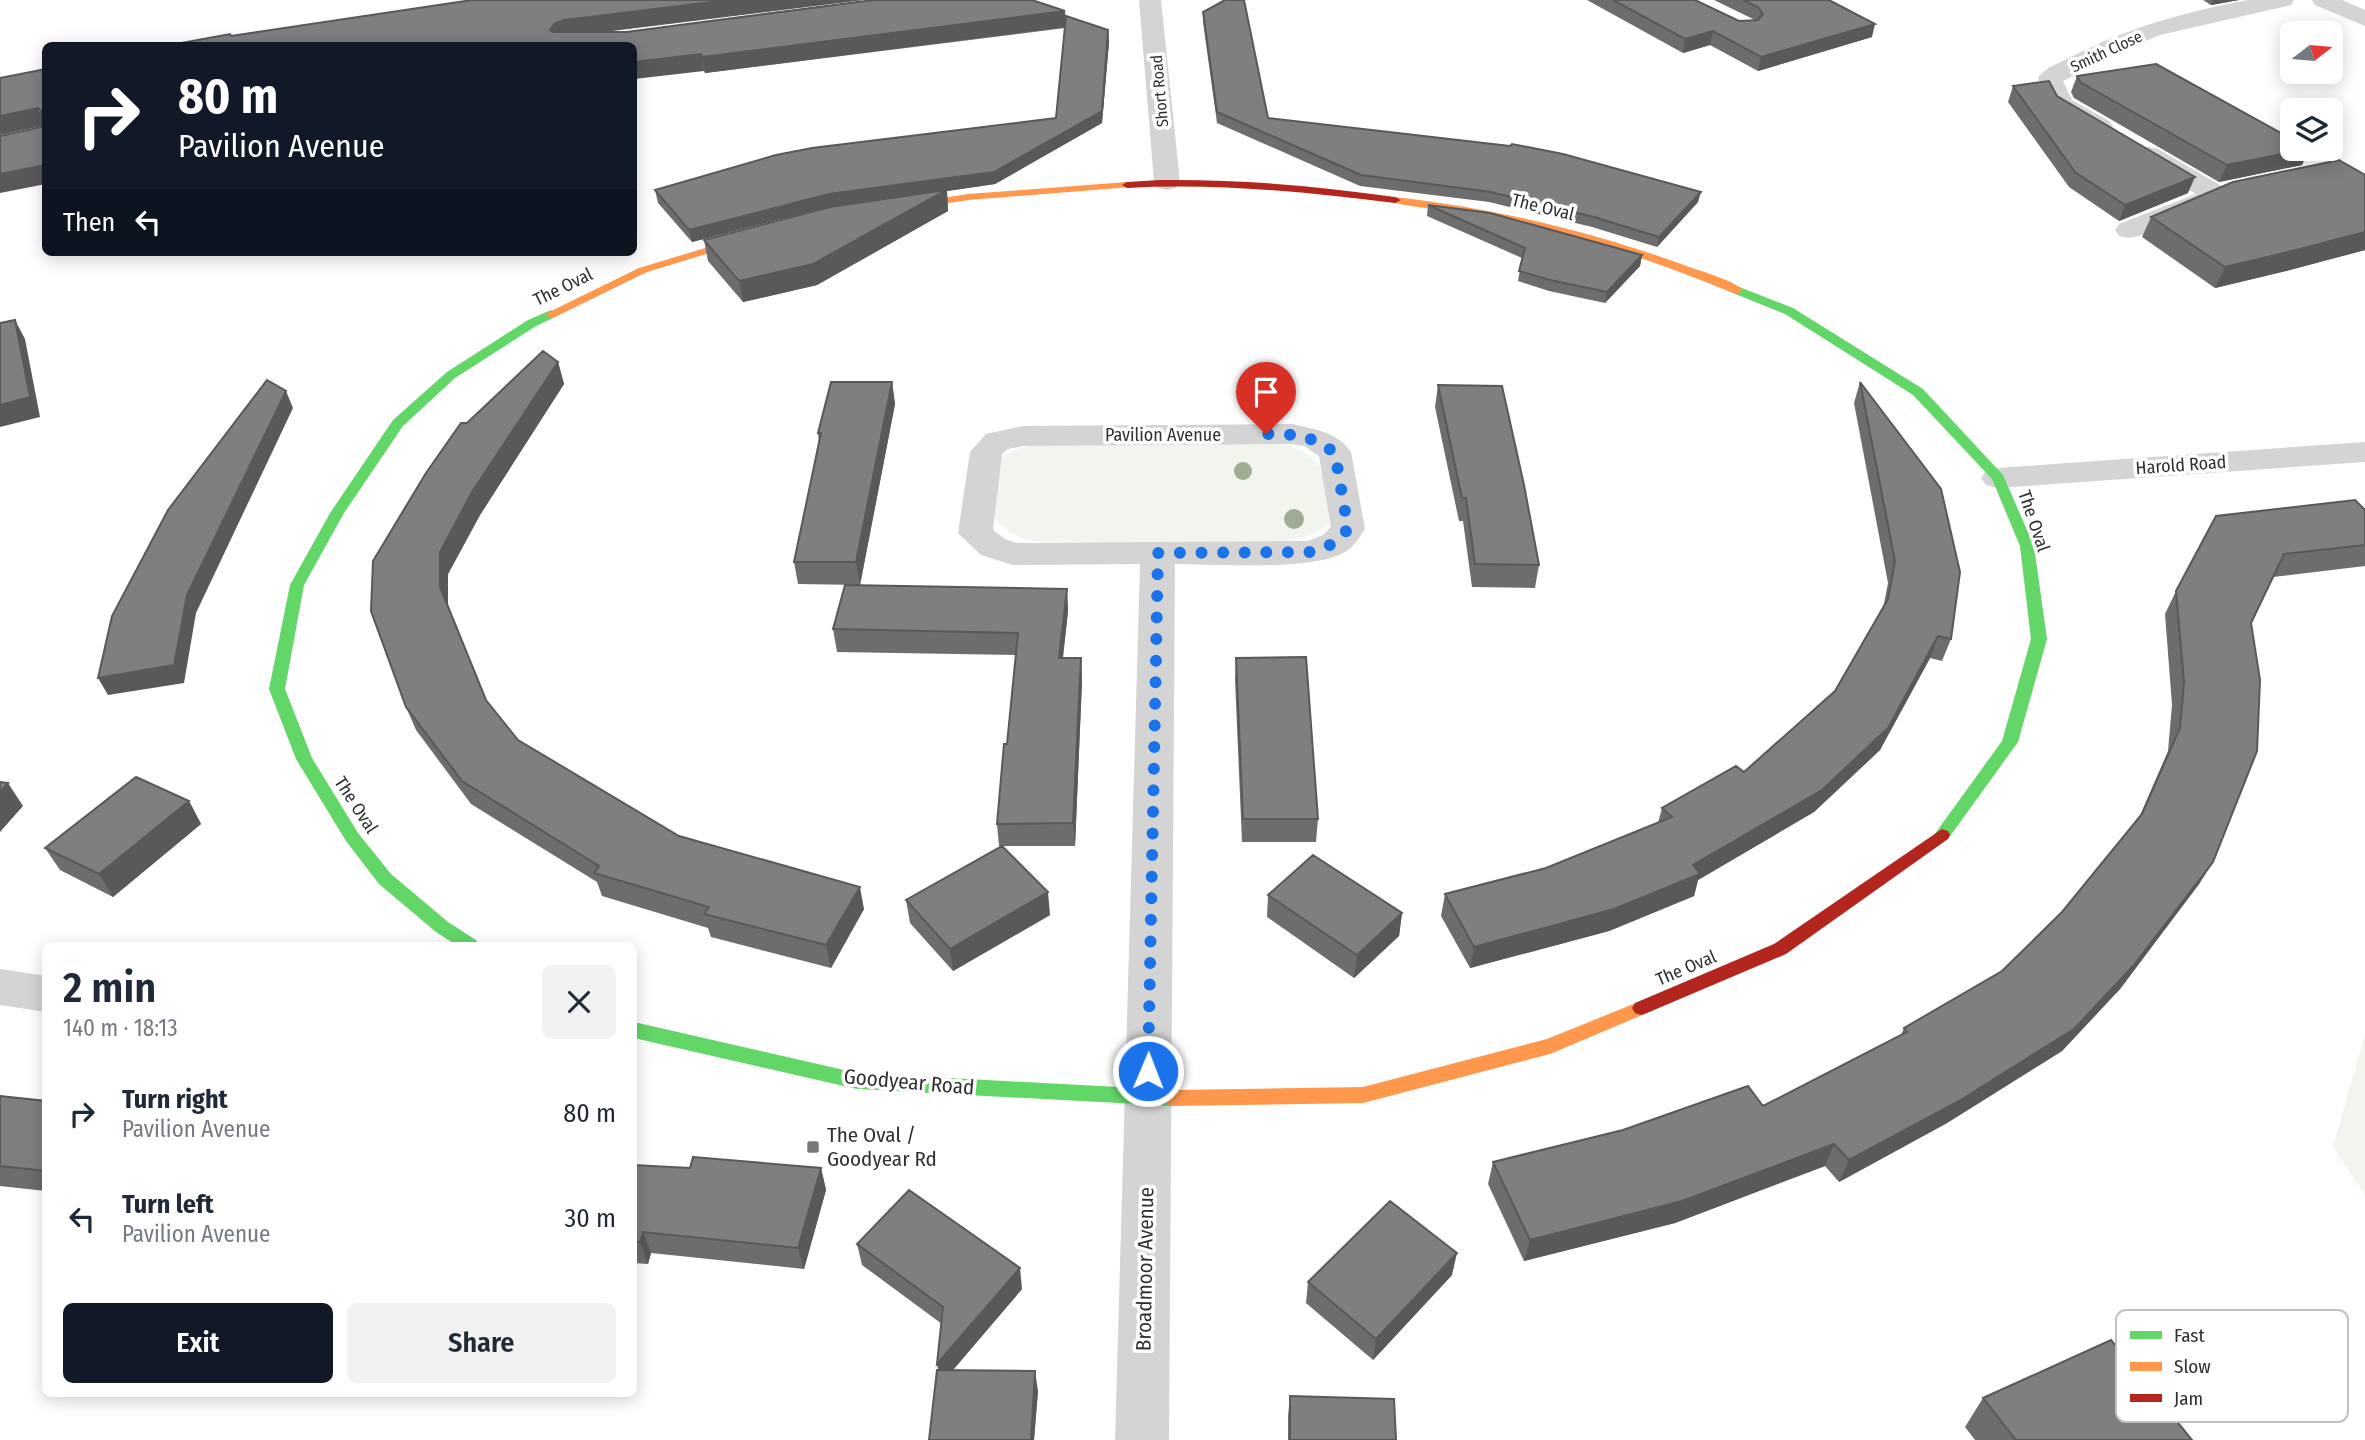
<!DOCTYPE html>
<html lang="en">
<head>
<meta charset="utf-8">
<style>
  body { margin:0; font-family:"Fira Sans Condensed",sans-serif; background:#f2f2f3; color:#1f2937; height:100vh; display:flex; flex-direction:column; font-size:26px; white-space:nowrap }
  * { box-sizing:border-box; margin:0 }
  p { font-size:23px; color:#747a83 }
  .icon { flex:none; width:38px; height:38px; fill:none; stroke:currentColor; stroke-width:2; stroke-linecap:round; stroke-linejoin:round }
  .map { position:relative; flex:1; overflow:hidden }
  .panel { position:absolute; left:42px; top:942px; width:595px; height:455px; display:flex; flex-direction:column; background:#fff; border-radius:10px; box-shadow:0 4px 18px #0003 }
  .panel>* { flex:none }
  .hud { position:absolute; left:42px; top:42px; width:595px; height:214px; border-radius:10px; box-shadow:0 4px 18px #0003; background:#111827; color:#fff; overflow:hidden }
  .needle { width:46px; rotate:74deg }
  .tools { position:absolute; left:2280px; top:21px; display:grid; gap:14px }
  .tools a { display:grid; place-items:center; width:63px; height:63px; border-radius:10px; background:#fff; box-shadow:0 4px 18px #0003; font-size:35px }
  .pin { position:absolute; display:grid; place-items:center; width:60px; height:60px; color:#fff; margin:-72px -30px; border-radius:50% 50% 50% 0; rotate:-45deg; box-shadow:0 0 7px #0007 }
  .pin .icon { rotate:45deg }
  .me { position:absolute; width:77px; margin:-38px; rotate:1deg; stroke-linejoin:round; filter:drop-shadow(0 0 5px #0008) }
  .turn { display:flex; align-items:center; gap:24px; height:147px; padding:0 21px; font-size:32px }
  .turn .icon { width:91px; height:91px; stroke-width:2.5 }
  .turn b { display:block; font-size:49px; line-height:60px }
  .then { display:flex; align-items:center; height:66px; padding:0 21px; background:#0003; gap:14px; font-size:26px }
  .round { display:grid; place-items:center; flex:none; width:74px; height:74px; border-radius:10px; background:#f2f2f3 }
  .summary { display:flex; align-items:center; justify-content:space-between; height:119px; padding:0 21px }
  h1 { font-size:42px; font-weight:600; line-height:52px }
  .button { display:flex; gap:14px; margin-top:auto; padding:14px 21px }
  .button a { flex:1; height:80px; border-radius:10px; background:#111827; color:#fff; font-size:28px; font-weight:600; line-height:80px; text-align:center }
  .button a+a { background:#f2f2f3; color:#1f2937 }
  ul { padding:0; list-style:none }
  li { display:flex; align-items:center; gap:21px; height:105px; padding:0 21px }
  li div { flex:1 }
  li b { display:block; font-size:26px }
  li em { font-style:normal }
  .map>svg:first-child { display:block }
</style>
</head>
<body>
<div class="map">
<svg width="2365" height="1440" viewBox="0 0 2365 1440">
  <rect width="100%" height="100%" fill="#fff"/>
  <!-- green -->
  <path fill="#f1f5ed" d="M1047 442 1287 445C1331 461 1324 478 1333 521 1311 539 1286 542 1258 545L1029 541C999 530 988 517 991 485 992 480 991 472 993 468 1003 450 1029 446 1047 442Z
    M2365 1034V1195L2333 1147Z"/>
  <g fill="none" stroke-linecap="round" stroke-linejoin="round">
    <!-- street -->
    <path fill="#d4d4d4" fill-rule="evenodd" d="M1139 0H1161L1180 182 1176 188 1167 190 1158 188 1154 182Z
      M2248 0H2294L2291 5 2160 35 2121 51 2063 81 2072 100 2109 121 2113 126 2109 131C2092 136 2065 121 2053 109 2045 102 2042 87 2038 78 2044 68 2059 63 2069 58 2126 28 2185 12 2248 0Z
      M2312 0H2342L2365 10V26L2315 5Z
      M2149 147 2158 149 2225 188 2229 194 2225 200 2209 201 2206 208 2139 236 2129 238 2119 236 2115 230 2119 224 2196 194 2140 161 2136 155 2140 149Z
      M1292 424C1314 429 1338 432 1351 452L1365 529C1360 536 1355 545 1348 550 1318 572 1215 564 1175 564L1169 1440H1115L1140 564 1013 565 981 555 958 533 970 452 986 434 1023 426ZM1292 444 1304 446 1319 456 1331 527 1323 535 1308 541 1016 543 1005 539 993 530 1002 454 1008 449 1023 446Z
      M2365 442V462L1998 488 1986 485 1981 478 1986 471 1998 468Z
      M0 969 46 976V1012L0 1005Z"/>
    <!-- fast -->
    <path fill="#63d668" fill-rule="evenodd" d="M1737 286 1793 308 1923 389 2003 475 2034 546 2047 639 2018 742 1948 839H1936L1934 835 2002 741 2031 639 2020 546 1992 479 1913 395 1785 314 1733 293 1731 290Z
      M551 310 557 314 555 317 536 326 455 378 403 426 344 513 304 585 285 689 312 758 358 833 391 874 448 922 476 940 479 945H456L436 932 379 884 346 841 296 759 269 689 290 585 330 513 393 420 447 372 528 320Z
      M634 1022 857 1073 1174 1090 1181 1092 1184 1098 1181 1104 1174 1106 857 1089 634 1038Z"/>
    <!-- slow -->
    <path fill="#ff974d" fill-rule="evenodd" d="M1127 182 1132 185 1131 187 968 200 897 211 891 208 897 205 968 194Z
      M1395 197C1498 209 1592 231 1689 267 1706 273 1730 279 1743 290L1737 294 1733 293C1655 261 1575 234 1492 217 1459 210 1424 210 1391 202V198Z
      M755 233 759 234V238L647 272 555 317 551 318 545 314 639 268Z
      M1641 1001 1647 1003 1650 1008 1647 1013 1550 1054 1363 1103 1174 1106 1167 1104 1164 1098 1167 1092 1174 1090 1363 1087 1547 1039Z"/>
    <!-- jam -->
    <path fill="#b3261e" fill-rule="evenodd" d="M1160 180C1239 179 1317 186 1395 197L1401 200 1395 203C1306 192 1217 183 1127 188L1122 185 1127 182Z
      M1942 829 1948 831 1950 835 1948 839 1786 954 1647 1013 1641 1015 1635 1013 1632 1008 1635 1003 1774 944Z"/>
  </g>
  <!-- trees -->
  <g fill="#a0ad95">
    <circle cx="1243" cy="471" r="9"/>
    <circle cx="1294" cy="519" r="10"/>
  </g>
  <!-- wall -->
  <path fill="#6d6d6d" d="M472 0H863L604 32 1066 18 1108 30 1109 42 1102 123 995 184 947 191 948 211 817 285 743 302 708 261 704 240 831 206 692 242 658 203 655 190 1056 118 1065 28 705 73 704 71 231 36Z
    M1587 0H1695L1739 21 1755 20 1714 0H1829L1872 37 1758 71 1710 45 1683 53Z
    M2203 0H2239L2211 5Z
    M1203 12 1268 118 1698 202 1657 247 1592 227 1489 202 1360 186 1217 123 1203 22Z
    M2077 76 2309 149 2302 165 2219 182 2074 98 2071 92Z
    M2013 86 2188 193 2119 221 2069 187 2008 102Z
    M2365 175V250L2286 271 2215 288 2142 237 2151 217Z
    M1428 205 1642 255 1640 266 1605 303 1549 291 1518 281 1522 258 1427 216Z
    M558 362 564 384 480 515 448 574V607L486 700 518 740 679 836 864 909 831 968 711 937 708 928 602 896 597 882 471 804 416 730 406 707 467 423Z
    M892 382 895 404 860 585 798 584 794 562 819 443 818 433Z
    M1860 382 1951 639 1942 661 1930 658 1880 750 1814 812 1698 880 1694 896 1609 931 1470 968 1441 916 1445 894 1546 868 1658 823 1662 808 1744 772 1835 691 1883 609 1888 583 1854 403Z
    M1438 385 1539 565 1535 588 1472 587 1463 521H1459L1435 407Z
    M2365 510V566L2273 577 2251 623 2213 862 2199 884 2120 989 2062 1051 1947 1123 1839 1182 1825 1166 1675 1223 1524 1261 1488 1184 1493 1162 1763 1106 1901 1035 1904 1028 2002 971 2062 912 2138 820 2168 751 2172 705 2165 614 2176 591Z
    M1067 589 1068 611 1063 658H1081L1082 681 1075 846H1003L1050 915 953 971 910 923 906 900 1002 846H999L997 824 1007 744 1016 655 837 652 833 629Z
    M1236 658 1318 819 1316 842H1242L1235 680Z
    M189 801 201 824 113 897 60 870 45 848Z
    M1268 895 1402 913 1399 936 1354 978 1267 917Z
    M0 1096 46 1101V1191L0 1186Z
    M634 1165 690 1168H821L826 1190 804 1269 651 1253 648 1264 634 1263Z
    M857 1244 1022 1289 953 1370 1038 1391 1034 1440H929L939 1370 942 1324 862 1265Z
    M1452 1275 1373 1360 1306 1303 1308 1282Z
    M1290 1396 1396 1440H1288V1416Z
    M1983 1398 2192 1440H1975L1965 1427Z"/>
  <!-- shaded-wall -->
  <path fill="#595959" d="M728 0H863L569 36 559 39 550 30 555 23 565 20Z
    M2213 0H2239L2211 5Z
    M1065 11 1066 27 705 73 702 57Z
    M1875 24 1872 37 1758 71 1761 57Z
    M1108 30 1109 42 1102 123 995 184 947 191 948 211 817 285 743 302 739 281 831 206 692 242 689 230 829 194 1102 111Z
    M1713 31 1710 45 1683 53 1685 39Z
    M701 54 704 71 634 79V62Z
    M38 108 46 125 0 135V116Z
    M2309 149 2302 165 2219 182 2227 165Z
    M46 165V184L0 193V174Z
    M2195 177 2188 193 2119 221 2125 205Z
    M1701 192 1698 202 1657 247 1659 237Z
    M2365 232V250L2286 271 2215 288 2225 267Z
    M1642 255 1640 266 1605 303 1607 292Z
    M15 320 25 339 40 417 0 427V405Z
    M558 362 564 384 480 515 448 574V609L440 587V552L472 492Z
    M892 382 895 404 860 585 856 562Z
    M286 391 293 408 196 613 184 683 108 695 98 678 187 595Z
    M1067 589 1068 611 1060 681 1059 658Z
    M1938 636 1930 658 1880 750 1814 812 1698 880 1694 896 1609 931 1470 968 1474 947 1693 865Z
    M1081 658 1082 681 1075 846 1073 823Z
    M8 783 23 806 0 832V792Z
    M189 801 201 824 113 897 99 874Z
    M2213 862 2199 884 2120 989 2062 1051 1947 1123 1839 1182 1849 1160Z
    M860 887 864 909 831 968 826 945Z
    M1048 892 1050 915 953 971 950 949Z
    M1402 913 1399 936 1354 978 1357 955Z
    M1834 1144 1825 1166 1675 1223 1524 1261 1530 1240Z
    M821 1168 826 1190 804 1269 798 1248Z
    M643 1232 651 1253 648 1264 640 1242Z
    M1457 1253 1452 1275 1373 1360 1376 1339Z
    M1020 1268 1022 1289 941 1384 937 1364Z
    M1035 1371 1038 1391 1034 1440H1031Z"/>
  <!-- building -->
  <path fill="#7f7f7f" stroke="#595959" stroke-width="2" d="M472 0H728L565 20 555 23 550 30 553 32H626L873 0H1032L1065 11 702 57 701 54 634 62V46H165L230 34 231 36Z
    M1225 0H1244L1268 118 1510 146 1512 144 1563 154 1701 192 1659 237 1594 217 1491 192 1361 175 1217 112 1203 12Z
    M1613 0H1695L1739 21 1758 20 1763 14 1758 7 1743 0H1829L1875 24 1761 57 1713 31 1685 39Z
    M1066 16 1108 30 1102 111 994 172 829 194 689 230 655 190 776 155 812 148 1056 118Z
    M2156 64 2292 139V149H2307L2227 165 2080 82 2077 76Z
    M46 69V165L0 174V136L41 127V111L38 108 0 116V78Z
    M2049 81 2057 96 2195 177 2125 205 2075 172 2013 86Z
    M2339 160 2365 175V232L2296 250 2225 267 2151 217 2233 182Z
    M946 190 813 264 739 281 704 240 830 207Z
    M1428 205 1490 213 1642 255 1607 292 1550 280 1519 271 1525 248Z
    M15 320 30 397 0 405V323Z
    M543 351 558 362 472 492 440 552V587L486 700 518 740 679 836 860 887 826 945 704 914 709 907 594 873 599 866 462 781 406 707 371 611 373 561 426 473 461 423H467Z
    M267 380 286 391 187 595 174 665 98 678 112 616 168 510Z
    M831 382H892L856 562H794L821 433H818Z
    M1860 382 1941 489 1960 572 1951 639 1938 636 1888 728 1822 790 1693 865 1700 874 1614 909 1474 947 1445 894 1546 868 1672 817 1662 808 1736 766 1744 772 1835 691 1888 599 1895 561Z
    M1438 385 1502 386 1524 485 1539 565 1475 564 1466 498H1462Z
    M2355 500 2365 510V545L2284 554 2251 623 2260 680 2257 751 2213 862 2133 966 2074 1029 1959 1101 1849 1160 1834 1144 1682 1201 1530 1240 1493 1162 1623 1130 1748 1086 1763 1106 1907 1032 1904 1028 2002 971 2062 912 2142 814 2180 728 2184 682 2176 591 2216 516Z
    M845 585 1067 589 1059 658H1081L1073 823 997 824 1004 744H1007L1018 633 833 629Z
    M1306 657 1318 819H1243L1236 658Z
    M136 777 189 801 99 874 45 848Z
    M0 782 8 783 0 792Z
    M1002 846 1048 892 950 949 906 900Z
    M1313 855 1402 913 1357 955 1268 895Z
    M0 1096 46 1101V1171L0 1166Z
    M693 1157 821 1168 798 1248 643 1232 640 1242H634V1165L690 1168Z
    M909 1190 1020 1268 937 1364 943 1307 857 1244Z
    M1390 1201 1457 1253 1376 1339 1308 1282Z
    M2111 1340 2192 1440H2016L1983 1398Z
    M937 1370 1035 1371 1031 1440H929Z
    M1290 1396 1394 1399 1396 1440H1290Z"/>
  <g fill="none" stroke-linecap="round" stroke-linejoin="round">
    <!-- route -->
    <path stroke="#1a73e8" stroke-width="12" stroke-dasharray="0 21.6" d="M1148 1071 1158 553 1312 552 1335 543 1348 529 1335 453C1310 435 1296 434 1266 434"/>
  </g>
  <!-- markers -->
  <rect fill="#787878" stroke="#fff" stroke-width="2.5" x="806" y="1140" width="14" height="14" rx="3.5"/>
  <g text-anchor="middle" stroke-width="7" stroke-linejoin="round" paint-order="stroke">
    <!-- far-street labels -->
    <g font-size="16" fill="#303030" stroke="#fff">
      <text transform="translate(2106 51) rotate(-25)" y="6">Smith Close</text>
      <text transform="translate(1159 91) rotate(-95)" y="6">Short Road</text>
    </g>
    <!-- street labels -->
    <g font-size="18" fill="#303030" stroke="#fff">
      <text transform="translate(1543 207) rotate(14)" y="6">The Oval</text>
      <text transform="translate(563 287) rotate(-26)" y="6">The Oval</text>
      <text x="1163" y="441">Pavilion Avenue</text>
      <text transform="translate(2181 465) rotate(-4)" y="6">Harold Road</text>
      <text transform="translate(2034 521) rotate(71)" y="6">The Oval</text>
      <text transform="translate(356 805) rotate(57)" y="6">The Oval</text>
      <text transform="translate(1686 968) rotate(-23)" y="6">The Oval</text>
    </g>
    <!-- near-street labels -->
    <g font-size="21" fill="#303030" stroke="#fff">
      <text transform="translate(909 1082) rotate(5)" y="7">Goodyear Road</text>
      <text transform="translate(1145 1269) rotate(-89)" y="7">Broadmoor Avenue</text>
    </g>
    <!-- near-poi labels -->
    <g font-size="21" fill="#303030" stroke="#fff" text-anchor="start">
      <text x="827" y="1142">The Oval /<tspan x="827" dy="24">Goodyear Rd</tspan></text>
    </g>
  </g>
  <!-- legend -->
  <rect x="2116" y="1310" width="232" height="112" rx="10" fill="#fff" stroke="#c1c1c1" stroke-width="2"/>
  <rect x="2130" y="1331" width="32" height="8" fill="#63d668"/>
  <rect x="2130" y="1362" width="32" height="9" fill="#ff974d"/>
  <rect x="2130" y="1394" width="32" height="8" fill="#b3261e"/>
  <g font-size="19" fill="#303030">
    <text x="2174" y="1342">Fast</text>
    <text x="2174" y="1373">Slow</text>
    <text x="2174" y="1405">Jam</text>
  </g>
</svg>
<div class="tools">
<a><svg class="needle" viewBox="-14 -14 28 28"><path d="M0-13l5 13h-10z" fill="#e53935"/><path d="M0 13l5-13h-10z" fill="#747a83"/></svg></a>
<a><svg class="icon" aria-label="layers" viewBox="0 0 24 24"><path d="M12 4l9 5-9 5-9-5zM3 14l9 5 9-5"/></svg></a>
</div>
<div class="pin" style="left:1266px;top:434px;background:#d93025"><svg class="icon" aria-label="arrive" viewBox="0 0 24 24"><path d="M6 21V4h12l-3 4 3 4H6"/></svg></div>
<svg class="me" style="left:1148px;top:1071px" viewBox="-20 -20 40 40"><circle r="17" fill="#1a73e8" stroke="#fff" stroke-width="3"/><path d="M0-11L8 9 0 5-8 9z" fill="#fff"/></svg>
<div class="hud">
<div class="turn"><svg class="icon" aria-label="right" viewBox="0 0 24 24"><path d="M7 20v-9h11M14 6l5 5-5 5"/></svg><div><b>80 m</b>Pavilion Avenue</div></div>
<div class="then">Then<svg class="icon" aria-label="left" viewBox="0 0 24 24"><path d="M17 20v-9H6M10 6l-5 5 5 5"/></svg></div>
</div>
<section class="panel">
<div class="summary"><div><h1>2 min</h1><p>140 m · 18:13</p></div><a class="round"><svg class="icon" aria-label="close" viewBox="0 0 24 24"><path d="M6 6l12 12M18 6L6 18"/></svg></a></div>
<ul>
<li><svg class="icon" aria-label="right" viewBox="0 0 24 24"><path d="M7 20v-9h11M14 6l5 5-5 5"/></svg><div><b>Turn right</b><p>Pavilion Avenue</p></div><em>80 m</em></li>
<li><svg class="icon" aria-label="left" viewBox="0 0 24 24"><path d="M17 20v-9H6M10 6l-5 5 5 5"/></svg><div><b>Turn left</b><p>Pavilion Avenue</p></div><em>30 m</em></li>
</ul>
<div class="button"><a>Exit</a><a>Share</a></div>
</section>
</div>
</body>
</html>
